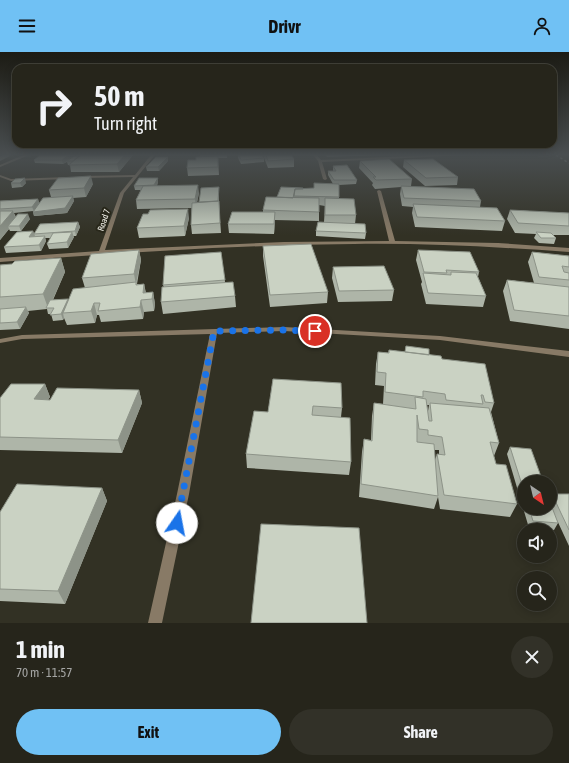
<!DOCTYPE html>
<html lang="en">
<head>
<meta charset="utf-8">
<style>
  body { margin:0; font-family:"Asap Condensed",sans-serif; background:#323128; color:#f1f3f6; height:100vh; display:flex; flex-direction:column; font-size:15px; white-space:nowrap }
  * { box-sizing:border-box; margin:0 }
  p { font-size:13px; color:#a4a5a3 }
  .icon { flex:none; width:22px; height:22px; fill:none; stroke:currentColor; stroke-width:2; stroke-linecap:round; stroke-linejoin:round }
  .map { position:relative; height:571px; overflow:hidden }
  .panel { display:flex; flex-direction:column; background:#26251b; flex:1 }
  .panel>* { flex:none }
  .hud { position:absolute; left:12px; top:12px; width:545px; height:84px; border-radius:12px; box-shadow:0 2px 10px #0003,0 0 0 1px #42423a; background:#26251b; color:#f1f3f6; overflow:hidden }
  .needle { width:26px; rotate:145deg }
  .buttons { position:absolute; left:517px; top:423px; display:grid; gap:8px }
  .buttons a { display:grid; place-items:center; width:40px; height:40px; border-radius:50%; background:#26251b; box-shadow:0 2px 10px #0003,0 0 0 1px #42423a; font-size:20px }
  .pin { position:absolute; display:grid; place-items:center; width:34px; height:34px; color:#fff; margin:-17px; border:2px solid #fff; border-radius:50%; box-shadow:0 1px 4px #0007 }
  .me { position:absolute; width:44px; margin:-22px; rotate:12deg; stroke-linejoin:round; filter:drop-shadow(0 0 3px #0008) }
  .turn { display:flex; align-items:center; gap:14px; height:84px; padding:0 16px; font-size:18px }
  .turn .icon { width:52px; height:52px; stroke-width:2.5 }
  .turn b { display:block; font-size:28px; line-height:34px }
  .round { display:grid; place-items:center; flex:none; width:42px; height:42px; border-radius:21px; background:#323128 }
  .summary { display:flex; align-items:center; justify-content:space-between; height:68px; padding:0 16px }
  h1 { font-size:24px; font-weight:700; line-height:30px }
  .cta { display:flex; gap:8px; margin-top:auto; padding:8px 16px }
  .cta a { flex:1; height:46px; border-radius:24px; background:#70c1f4; color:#111; font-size:16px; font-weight:700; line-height:46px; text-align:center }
  .cta a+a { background:#323128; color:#f1f3f6 }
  header { display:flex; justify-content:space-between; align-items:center; height:52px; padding:0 16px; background:#70c1f4; color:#111; font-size:18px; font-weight:700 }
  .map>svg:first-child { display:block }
</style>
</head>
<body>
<header><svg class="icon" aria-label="menu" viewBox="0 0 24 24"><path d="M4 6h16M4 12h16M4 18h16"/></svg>Drivr<svg class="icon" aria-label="person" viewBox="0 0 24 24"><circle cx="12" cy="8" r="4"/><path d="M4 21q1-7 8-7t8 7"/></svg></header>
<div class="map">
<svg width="569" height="571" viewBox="0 0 569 571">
  <rect width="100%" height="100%" fill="#323124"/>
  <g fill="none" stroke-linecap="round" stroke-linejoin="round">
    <!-- minor -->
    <path fill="#887a66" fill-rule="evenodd" d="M23 103H29L0 115V113Z
      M151 103H155L124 141 105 198 284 190 389 189 377 139 379 138 381 139 395 189 498 191 569 196V200C497 195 426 191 354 192 236 193 118 201 0 210V206L99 199 120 141 133 125 82 126 80 125 82 124 135 123Z
      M313 103H317L321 108 430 103H468L322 110 327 127 325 128 323 127 318 109Z
      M0 123 11 127 68 125 70 126 68 127 11 129 0 125Z
      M284 275 440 284 569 299V305L440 288 284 279 217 281 189 442 162 571H148L177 442 210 282 22 287 0 291V287L22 283Z"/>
    <!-- rail -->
    <path stroke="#b8b7ad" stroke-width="1.5" stroke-dasharray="2.5 2.5" stroke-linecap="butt" d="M556 103 569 111"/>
  </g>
  <!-- wall -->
  <path fill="#aeb5a8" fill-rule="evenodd" d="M80 103H133L119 120H71L70 113H68L67 110 63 112 35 111 34 108Z
    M200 103H227V106H218L219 123 188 124 187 116 196 108 200 105Z
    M238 103H262L264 106V110L241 112 238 106Z
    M263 103H291L294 107V115L268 116Z
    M325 103H382L327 105Z
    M404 108 458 125 457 133 425 134 403 115Z
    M168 109 159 119H147L146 115Z
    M360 109 412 127 411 134 481 149 480 155 505 169 502 179 415 175 412 161 413 155 402 154 400 142 401 135 375 137 372 133 373 131 359 116Z
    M333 114 357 128 356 132 339 133V147L356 163 355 172 366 181 365 187 316 184V179L324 170 325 154 319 153V169L275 168 274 182 229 181 228 172 263 160V158L277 145 303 137 314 136 333 132 328 123V119H333Z
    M158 126V130L157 134 199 141 197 150H199L219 140V152L221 181 192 182 191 173 192 156 137 157 136 148 141 138H135L134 134Z
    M11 131H26L22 135 12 136Z
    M93 132 86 145 73 146 74 149 67 161 34 164 33 159 14 161 16 165 30 167 21 179H10L9 177 0 188V149L38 147 39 151 51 145 49 138Z
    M510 158 569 161V183H553L556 186 554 192 539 191 534 186 536 182 515 181 507 167Z
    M148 162 189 166 185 184 139 186 137 176Z
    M78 170 80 175 76 184H73L74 185 68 196 49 197 47 192 51 186H45L46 189 41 199 6 201 4 195 33 179 34 182Z
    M263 194 328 240 327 251 270 255 263 204Z
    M139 198 141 208 137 232H144L146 241 153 240 155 252 154 259 144 260 143 267 101 270 99 263H97L95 271 67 273 64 266 63 268 53 269 51 262H48L47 257 28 259 29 261 20 277 0 278V213L12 212 61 206 65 220 53 248H68L85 236 82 226Z
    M418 198 479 220 478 225 486 244 483 255 426 252 421 232 422 230 416 208Z
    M221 200 225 230 235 244 236 255 163 262 161 250 164 235 163 233Z
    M532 200 569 204V277L510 269 503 239 507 228 534 231 528 210Z
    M333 215 394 238 392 249 338 250 332 226Z
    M406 294 442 307 494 351 491 360 499 391 494 404 496 412 517 452 510 465 440 457 438 445 434 457 359 445 362 400 364 387 371 388 372 364 374 351 383 352 384 334 375 333 376 312 378 300 388 301 389 298 405 300ZM427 353H429L428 359ZM434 398H439V402H437L435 408Z
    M273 327 342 356 341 365 351 410 349 423 247 416 246 402 268 360Z
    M45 332 50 345 48 348 139 338 142 351 122 401 0 398V346Z
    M510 395 524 430V456H550V445L552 442H569V494L556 466 558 471 554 478 529 476 507 402Z
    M102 436 107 449 65 552 0 549V460Z"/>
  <!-- shaded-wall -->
  <path fill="#8d9388" d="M2 103H9L10 104 0 109V104Z
    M69 103H75L63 112 62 108Z
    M125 103H133L119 120 117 112Z
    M168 105V109L159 119 158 115Z
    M91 124 93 132 86 145 84 136Z
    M25 126 26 131 22 135 20 131Z
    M158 126V130L155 138 154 133Z
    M198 133 199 141 196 156 195 147Z
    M73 144 74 149 67 161 34 164 33 160Z
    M38 147 39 151 34 159 32 155Z
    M188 157 189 166 185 184 184 174Z
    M13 159 16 168 8 174 9 177 0 188V174Z
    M275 160V170L274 182V172Z
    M28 162 30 167 21 179 19 174Z
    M78 170 80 175 76 184 75 179Z
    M33 179 35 184 31 190 29 185Z
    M72 180 74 185 68 196 67 190Z
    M45 184 46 189 41 199 39 193Z
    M139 198 141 208 136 232 138 242 136 233 134 222Z
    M61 206 65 220 49 256H48L43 242Z
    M144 232 146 243 143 241Z
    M153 240 155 252 154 259 152 247Z
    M68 247 70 253 63 261 64 266 63 268 61 262Z
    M141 248 144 260 143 267 140 255Z
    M94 251 97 263 95 271 91 259Z
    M26 255 29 261 20 277 17 270Z
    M45 332 50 345 40 360 34 347Z
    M139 338 142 351 122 401 118 388Z
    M102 436 107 449 65 552 58 539Z"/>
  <!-- building -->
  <path fill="#cad2c3" stroke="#8d9388" d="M40 103H69L62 108H34Z
    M80 103H125L117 112 69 113Z
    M239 103H262L264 106 241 108Z
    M266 103H291L294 107 268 109Z
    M74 104H80L73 109H67Z
    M218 104V115L187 116 188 108H196V105Z
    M156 105H168L158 115H146Z
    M389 107 412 127 376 128 373 125H376L360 109Z
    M433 107 458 125 426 126 404 108Z
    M347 113 357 128H334L328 119H336L333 114Z
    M91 124 84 136 49 138 58 126Z
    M25 126 20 131H11L15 127Z
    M139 126H158L154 133 134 134Z
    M314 131 339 132V145L294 144 295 137 314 136Z
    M198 133 195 147 136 148 143 134Z
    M401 134 474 137 481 149 404 146Z
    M219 135 218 149 199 150 201 136Z
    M281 135 303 136V137H295L293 146 277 145Z
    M73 144 65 156 33 160 43 146Z
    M266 145 319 146V160L263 158Z
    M325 146 354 147 356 163H325Z
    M38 147 32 155 0 157V149Z
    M219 149 220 171 191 173 192 151Z
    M413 152 497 156 505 169 417 165Z
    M188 157 184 174 137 176 143 162H148L150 158Z
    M510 158 569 161V174L518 171Z
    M0 159H13L0 174Z
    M232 160H275L274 172H228Z
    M18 162H28L19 174H8Z
    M78 170 75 179 34 182 40 172Z
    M318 170 365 172 366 181 316 179Z
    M33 179 29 185 45 184 39 193 4 195 17 180Z
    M72 180 67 190 47 192 53 181Z
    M536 180 551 181 556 186H541Z
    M311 192 328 240 270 243 263 194Z
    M139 198 134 222 82 226 91 202Z
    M418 198 470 200 479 220 446 218 447 221 424 220Z
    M221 200 225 228 163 233 165 204Z
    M532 200 569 204V215L562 214 564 220 569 221V228L539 225Z
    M61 206 43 242 0 245V213L12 212 15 209Z
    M384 214 394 238 339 239 333 215Z
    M451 220 476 221 486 244 428 241 423 221 451 223Z
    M507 228 569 235V264L514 258Z
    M136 230V233L144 232 143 241 153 240 152 247 141 248 140 255 98 259 100 251H94L91 259 63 261 73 237Z
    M233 230 235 244 161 250 162 235Z
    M68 247 61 262 50 263 54 256H46L50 248Z
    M26 255 17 270 0 271V257Z
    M406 294 429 297V303L405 300Z
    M389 298 441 304 442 307 485 312 494 351 485 350 483 343H481L483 352 446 348 445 342 423 339V345L385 340 386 321 377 320 378 300 389 301Z
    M273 327 341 331 342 356 313 354 312 363 350 366 351 410 246 402 254 359 268 360Z
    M11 332H45L34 347 50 348 57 336 139 338 118 388 0 385V346Z
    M415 345 426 347 429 369H432L430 351 489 356 499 391 490 390 496 412 506 413 517 452 444 443 437 402 445 403 442 385 428 383V378L419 377 417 363V390L434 392 438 444 361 432 364 387 372 389 374 351 416 357Z
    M510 395 531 397 543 430H524V439Z
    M17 432 102 436 58 539 0 537V460Z
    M552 442H569V478Z
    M550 450 558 471 533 469 529 456H550Z
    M261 472 359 476 367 571H251Z"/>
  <!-- sky -->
  <linearGradient id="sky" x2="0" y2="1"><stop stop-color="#1c1b14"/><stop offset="0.56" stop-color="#494e50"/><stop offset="1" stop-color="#494e50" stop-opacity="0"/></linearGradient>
  <rect width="569" height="183" fill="url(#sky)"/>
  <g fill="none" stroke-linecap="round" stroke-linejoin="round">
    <!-- route -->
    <path stroke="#1a73e8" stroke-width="7" stroke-dasharray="0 12.6" d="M177 471 214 279 284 278 315 279"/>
  </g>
  <g text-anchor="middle" stroke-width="4" stroke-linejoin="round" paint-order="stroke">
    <!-- far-street labels -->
    <g font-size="9" fill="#f1f0e8" stroke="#28271a">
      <text transform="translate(104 168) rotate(-72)" y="3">Road 7</text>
    </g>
  </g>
</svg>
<div class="buttons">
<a><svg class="needle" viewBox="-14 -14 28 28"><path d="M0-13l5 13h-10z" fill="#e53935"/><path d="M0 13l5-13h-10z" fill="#a4a5a3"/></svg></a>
<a><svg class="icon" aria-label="sound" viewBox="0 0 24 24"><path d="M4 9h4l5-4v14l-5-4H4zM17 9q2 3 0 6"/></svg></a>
<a><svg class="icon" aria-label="search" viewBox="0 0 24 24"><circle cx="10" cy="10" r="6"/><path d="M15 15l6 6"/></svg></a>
</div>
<div class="pin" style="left:315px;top:279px;background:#d93025"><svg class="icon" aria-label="arrive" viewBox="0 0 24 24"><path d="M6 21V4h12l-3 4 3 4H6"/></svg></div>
<svg class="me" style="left:177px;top:471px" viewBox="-20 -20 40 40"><circle r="19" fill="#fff"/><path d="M0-13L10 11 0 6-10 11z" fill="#1a73e8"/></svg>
<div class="hud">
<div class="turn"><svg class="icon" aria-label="right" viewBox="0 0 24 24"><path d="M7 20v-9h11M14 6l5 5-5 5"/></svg><div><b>50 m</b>Turn right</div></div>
</div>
</div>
<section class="panel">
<div class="summary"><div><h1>1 min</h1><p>70 m · 11:57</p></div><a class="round"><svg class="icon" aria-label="close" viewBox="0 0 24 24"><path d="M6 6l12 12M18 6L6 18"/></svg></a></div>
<div class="cta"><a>Exit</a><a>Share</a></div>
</section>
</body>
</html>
